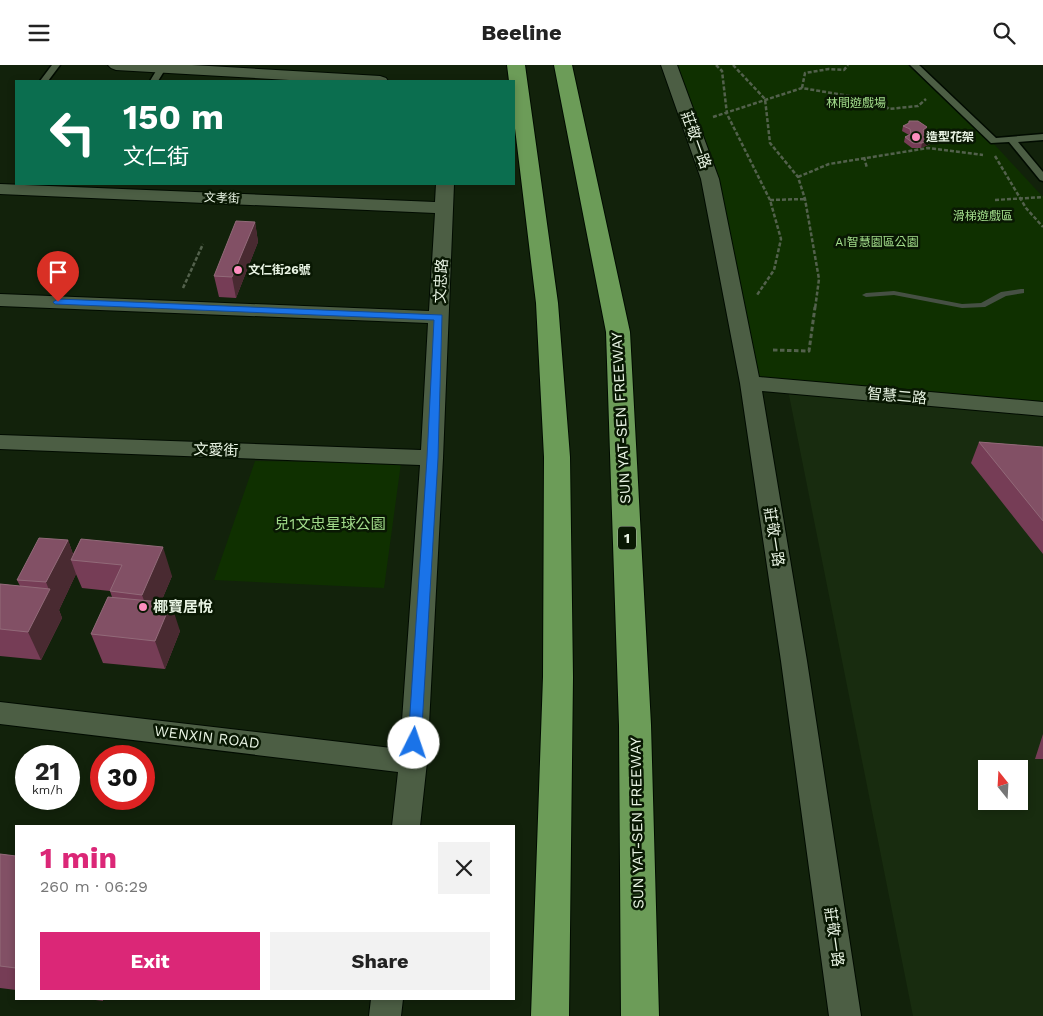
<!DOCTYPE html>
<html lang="en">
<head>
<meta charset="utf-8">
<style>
  body { margin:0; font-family:"Work Sans","Noto Sans TC",sans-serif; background:#f2f2f2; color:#222; height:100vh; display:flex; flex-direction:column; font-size:19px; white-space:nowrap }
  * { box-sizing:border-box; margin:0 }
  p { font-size:16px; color:#767676 }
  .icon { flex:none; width:28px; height:28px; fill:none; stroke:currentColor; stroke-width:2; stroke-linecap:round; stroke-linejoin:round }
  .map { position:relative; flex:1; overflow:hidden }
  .sheet { position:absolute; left:15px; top:760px; width:500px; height:175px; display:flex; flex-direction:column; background:#fff; border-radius:0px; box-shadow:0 2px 8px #0003 }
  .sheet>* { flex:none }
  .top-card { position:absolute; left:15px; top:15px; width:500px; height:105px; border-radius:0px; box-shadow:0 2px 8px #0003; background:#0b6e4f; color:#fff; overflow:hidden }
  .needle { width:32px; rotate:342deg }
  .fabs { position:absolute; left:978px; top:695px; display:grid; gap:10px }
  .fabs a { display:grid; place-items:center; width:50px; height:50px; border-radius:0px; background:#fff; box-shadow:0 2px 8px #0003; font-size:25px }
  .speed { position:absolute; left:15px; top:680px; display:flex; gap:10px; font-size:25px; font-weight:700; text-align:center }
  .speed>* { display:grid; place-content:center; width:65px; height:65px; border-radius:50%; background:#fff; box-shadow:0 2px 8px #0003; line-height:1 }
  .speed small { font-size:12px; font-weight:400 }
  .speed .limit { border:8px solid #d22; background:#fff; color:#111 }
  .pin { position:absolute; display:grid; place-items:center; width:42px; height:42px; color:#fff; margin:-51px -21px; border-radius:50% 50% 50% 0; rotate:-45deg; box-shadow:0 0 5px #0007 }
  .pin .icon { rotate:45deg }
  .me { position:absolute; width:55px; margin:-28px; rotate:4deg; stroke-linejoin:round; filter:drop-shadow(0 0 4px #0008) }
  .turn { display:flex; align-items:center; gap:18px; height:105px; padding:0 25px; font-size:22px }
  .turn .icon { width:65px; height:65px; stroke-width:2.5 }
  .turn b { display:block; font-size:35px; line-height:42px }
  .round { display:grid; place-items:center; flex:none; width:52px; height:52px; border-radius:0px; background:#f2f2f2 }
  .overview { display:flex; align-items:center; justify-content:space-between; height:85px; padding:0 25px }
  h1 { font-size:30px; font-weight:700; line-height:38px; color:#db2777 }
  .action { display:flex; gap:10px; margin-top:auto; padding:10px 25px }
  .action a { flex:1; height:58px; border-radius:0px; background:#db2777; color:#fff; font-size:20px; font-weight:700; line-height:58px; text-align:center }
  .action a+a { background:#f2f2f2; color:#222 }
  header { display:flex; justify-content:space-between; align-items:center; height:65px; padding:0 25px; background:#fff; font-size:22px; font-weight:700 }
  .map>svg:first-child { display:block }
</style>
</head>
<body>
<header><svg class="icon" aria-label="menu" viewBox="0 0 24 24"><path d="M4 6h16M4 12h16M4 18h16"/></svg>Beeline<svg class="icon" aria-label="search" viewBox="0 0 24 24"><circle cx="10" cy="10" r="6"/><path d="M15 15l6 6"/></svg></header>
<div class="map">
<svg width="1043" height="951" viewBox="0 0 1043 951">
  <rect width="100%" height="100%" fill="#12220b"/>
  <!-- built -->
  <path fill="#182c0f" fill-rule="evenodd" d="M784 305 1043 332V951H913ZM986 704H1019V736H986Z"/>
  <!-- green -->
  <path fill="#0f3000" d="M669 0H912L994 79 1043 132V343L750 318 710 114Z
    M255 396 401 398 384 523 214 515Z"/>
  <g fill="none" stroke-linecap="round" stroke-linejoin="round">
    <!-- stream -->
    <path fill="#465044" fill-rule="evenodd" d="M1021 224H1024V228L1006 231 985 242 962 243 894 230 866 232 862 230 866 228 894 226 962 239 981 238 1001 227Z"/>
    <defs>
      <path id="lane" d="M52 0H60L48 16H40Z
        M910 0H919L996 73 1043 69V75L1018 77 1043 107V116L1040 115 1009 77 991 78Z
        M159 1 166 3 158 16H150Z"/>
      <path id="street" d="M108 0H192L380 11 386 13 388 16H307L116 5 111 3Z
        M661 0H677L719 114 759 312 1043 337V351L762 326 807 596 861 951H829L781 596 740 318 701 114Z
        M0 119 435 137 436 119H454L443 393 427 697 420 761H392L398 707 0 659V637L400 684 420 400 0 384V370L421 385 428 258 0 241V229L429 246 435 148 0 129Z
        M371 934H403L401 951H369Z"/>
      <path id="highway" d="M507 0H525L558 238 570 392 573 612 569 951H531L543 612 544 392 536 238 514 55V16H509Z
        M554 0H572L630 267 651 660 659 951H621L619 660 606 267Z"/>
    </defs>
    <!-- lane casing -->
    <use href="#lane" stroke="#010b00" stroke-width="3"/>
    <!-- street casing -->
    <use href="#street" stroke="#010b00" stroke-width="2"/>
    <!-- highway casing -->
    <use href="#highway" stroke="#010b00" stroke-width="2"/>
    <!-- path-far1 -->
    <path stroke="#53614c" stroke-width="2.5" stroke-dasharray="4 2" stroke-linecap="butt" d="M716 0 722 6 727 49 770 135 781 174 774 205 757 230
      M733 0 765 34 770 78 798 112 805 134 819 214 815 244
      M802 23 805 8 829 4 844 5 848 0
      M713 52 802 23 879 36 889 44 918 41 926 34
      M995 91 1026 143 1043 162
      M864 92 867 103
      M798 112 829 99 928 83 983 90
      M770 135 805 134
      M995 135 1043 132
      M183 223 203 179"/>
    <!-- path -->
    <path stroke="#53614c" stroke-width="3" stroke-dasharray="4.5 2.5" stroke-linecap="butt" d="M773 285 809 286 815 242"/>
    <!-- lane -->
    <use href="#lane" fill="#4c5e44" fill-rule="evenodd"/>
    <!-- street -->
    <use href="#street" fill="#4c5e44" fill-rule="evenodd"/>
    <!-- highway -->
    <use href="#highway" fill="#6c9c58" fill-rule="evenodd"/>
  </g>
  <!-- wall -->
  <path fill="#763d56" d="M909 56 926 67 924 69 930 79 921 83H912L904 77 905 72 909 70 902 66 903 61 908 59Z
    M255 157 258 177 236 233 219 232 214 211Z
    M979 377 1043 382V489L971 398Z
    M81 474 172 511 161 537 180 566 165 604 103 598 91 569 112 532 110 526 82 523 76 509 59 545 62 553 41 595 0 591V519L20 521 17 515 68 475 73 489Z
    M1043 669V694H1035Z
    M0 789 16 791V925L0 923Z
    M88 934H103V936Z"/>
  <!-- shaded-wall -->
  <path fill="#492a31" d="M927 62 926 67 922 71 923 65Z
    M931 74 930 79 921 83 922 78Z
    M255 157 258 177 236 233 232 212Z
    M68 475 75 495H71L76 509 59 545 62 553 41 595 28 567 49 525 46 517Z
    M163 482 172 511 152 558 142 530Z
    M171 538 180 566 165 604 155 576Z"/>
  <!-- building -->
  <path fill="#825065" stroke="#926a79" d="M909 56H918L927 62 923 65 925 70 931 74 922 78H913L905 72 911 69 910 64 903 61 909 58Z
    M236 156 255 157 232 212 214 211Z
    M979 377 1043 382V456Z
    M39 473 68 475 46 517 17 515Z
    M81 474 163 482 142 530 110 526 122 500 71 495Z
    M0 519 50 524 28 567 0 564Z
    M108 532 171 538 155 576 91 569Z
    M0 789 16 791V903L0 901Z"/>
  <!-- route -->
  <path fill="#1a73e8" stroke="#114b97" d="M58 234 442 250 438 393 421 678 419 682 414 683 410 682 408 678 427 393 434 255 55 239 53 237Z"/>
  <!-- markers -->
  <g fill="#fd8ebf" stroke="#091803" stroke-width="2">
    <circle cx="916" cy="72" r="5"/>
    <circle cx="238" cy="205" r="5"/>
    <circle cx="143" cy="542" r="5"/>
  </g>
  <g text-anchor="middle" stroke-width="5" stroke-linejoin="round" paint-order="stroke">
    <!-- far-park labels -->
    <g font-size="12" fill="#a2dc8b" stroke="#091803">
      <text x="856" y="42">林間遊戲場</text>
      <text x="983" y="155">滑梯遊戲區</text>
      <text x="877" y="181">AI智慧園區公園</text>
    </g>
    <!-- far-poi labels -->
    <g font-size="12" font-weight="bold" fill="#e8f3e3" stroke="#091803" text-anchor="start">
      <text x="926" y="76">造型花架</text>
      <text x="248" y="209">文仁街26號</text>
    </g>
    <!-- far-street labels -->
    <g font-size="12" fill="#e8f3e3" stroke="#091803">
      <text transform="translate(222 133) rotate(2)" y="4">文孝街</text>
    </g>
    <!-- shield labels -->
    <rect fill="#091803" stroke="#a5b1a0" stroke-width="1" x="618" y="461.5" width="18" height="23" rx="4"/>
    <g font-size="14" font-weight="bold" fill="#e8f3e3">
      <text x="627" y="478">1</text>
    </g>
    <!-- street labels -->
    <g font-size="15" fill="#e8f3e3" stroke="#091803">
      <text transform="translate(696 75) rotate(70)" y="5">莊敬一路</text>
      <text transform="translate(441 216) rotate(-87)" y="5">文忠路</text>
      <text transform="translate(897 331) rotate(5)" y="5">智慧二路</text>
      <text transform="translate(621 353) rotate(-93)" y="5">SUN YAT-SEN FREEWAY</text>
      <text transform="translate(216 385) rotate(2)" y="5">文愛街</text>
      <text transform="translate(774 472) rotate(81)" y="5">莊敬一路</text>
      <text transform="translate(207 672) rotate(7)" y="5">WENXIN ROAD</text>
      <text transform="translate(637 758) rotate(-91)" y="5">SUN YAT-SEN FREEWAY</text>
      <text transform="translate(834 872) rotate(82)" y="5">莊敬一路</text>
    </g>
    <!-- park labels -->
    <g font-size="15" fill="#a2dc8b" stroke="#091803">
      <text x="330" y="464">兒1文忠星球公園</text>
    </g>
    <!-- poi labels -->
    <g font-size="15" font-weight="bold" fill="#e8f3e3" stroke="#091803" text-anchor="start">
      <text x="153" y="547">椰寶居悅</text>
    </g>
  </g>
</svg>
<div class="fabs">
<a><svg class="needle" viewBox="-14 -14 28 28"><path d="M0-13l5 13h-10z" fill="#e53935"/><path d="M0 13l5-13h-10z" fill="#767676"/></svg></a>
</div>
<div class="speed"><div>21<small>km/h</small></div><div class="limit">30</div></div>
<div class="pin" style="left:58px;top:237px;background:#d93025"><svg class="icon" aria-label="arrive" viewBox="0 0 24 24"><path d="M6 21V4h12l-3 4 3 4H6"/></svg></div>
<svg class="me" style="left:414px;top:678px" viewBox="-20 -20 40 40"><circle r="19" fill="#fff"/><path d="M0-13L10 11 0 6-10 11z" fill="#1a73e8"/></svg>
<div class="top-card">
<div class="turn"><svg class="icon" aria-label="left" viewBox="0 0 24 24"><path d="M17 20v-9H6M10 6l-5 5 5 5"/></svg><div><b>150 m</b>文仁街</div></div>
</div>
<section class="sheet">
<div class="overview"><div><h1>1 min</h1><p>260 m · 06:29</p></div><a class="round"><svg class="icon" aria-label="close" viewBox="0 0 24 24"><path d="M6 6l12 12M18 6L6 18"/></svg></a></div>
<div class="action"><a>Exit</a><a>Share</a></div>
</section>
</div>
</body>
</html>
